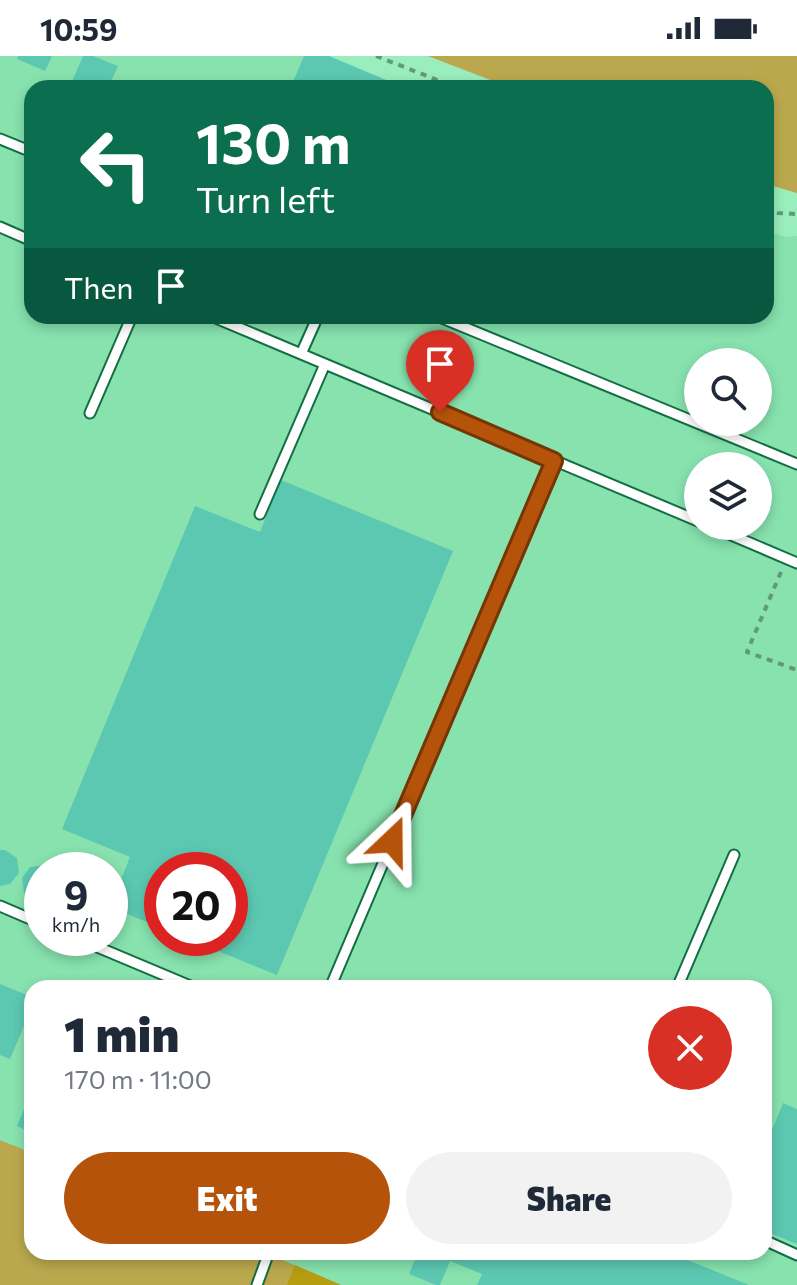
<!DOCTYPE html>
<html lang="en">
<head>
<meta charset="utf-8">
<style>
  body { margin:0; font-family:Commissioner,sans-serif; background:#f2f2f3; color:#1f2937; height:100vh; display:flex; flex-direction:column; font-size:30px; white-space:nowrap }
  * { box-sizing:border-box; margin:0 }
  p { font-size:26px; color:#747a83 }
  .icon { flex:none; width:44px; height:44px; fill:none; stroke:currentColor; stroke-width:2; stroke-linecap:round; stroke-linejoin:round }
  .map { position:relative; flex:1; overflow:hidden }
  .sheet { position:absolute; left:24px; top:924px; width:748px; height:280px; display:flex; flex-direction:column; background:#fff; border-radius:24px; box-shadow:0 4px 12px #0003 }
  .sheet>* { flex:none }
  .banner { position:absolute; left:24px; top:24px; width:750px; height:244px; border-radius:24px; box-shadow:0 4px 12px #0003; background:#0b6e4f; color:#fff; overflow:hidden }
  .fabs { position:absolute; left:684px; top:292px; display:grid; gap:16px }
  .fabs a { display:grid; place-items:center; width:88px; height:88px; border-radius:50%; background:#fff; box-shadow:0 4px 12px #0003; font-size:40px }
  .speed { position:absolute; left:24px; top:796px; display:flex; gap:16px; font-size:40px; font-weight:700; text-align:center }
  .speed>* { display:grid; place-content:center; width:104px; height:104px; border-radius:50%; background:#fff; box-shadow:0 4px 12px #0003; line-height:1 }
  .speed small { font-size:20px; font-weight:400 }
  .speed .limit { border:12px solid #d22; background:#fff; color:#111 }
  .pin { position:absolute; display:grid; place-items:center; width:68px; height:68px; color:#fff; margin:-82px -34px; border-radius:50% 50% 50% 0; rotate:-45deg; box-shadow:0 0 8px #0007 }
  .pin .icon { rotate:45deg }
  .me { position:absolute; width:88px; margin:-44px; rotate:23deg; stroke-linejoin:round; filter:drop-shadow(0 0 6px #0008) }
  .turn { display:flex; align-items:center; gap:28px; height:168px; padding:0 40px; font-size:36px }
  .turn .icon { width:104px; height:104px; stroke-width:2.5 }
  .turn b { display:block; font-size:56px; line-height:68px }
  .then { display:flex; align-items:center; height:76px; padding:0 40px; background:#0003; gap:16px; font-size:30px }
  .round { display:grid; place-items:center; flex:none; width:84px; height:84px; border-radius:42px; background:#f2f2f3 }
  .overview { display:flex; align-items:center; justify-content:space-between; height:136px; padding:0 40px }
  h1 { font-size:48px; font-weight:800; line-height:60px }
  .primary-button { display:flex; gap:16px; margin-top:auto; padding:16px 40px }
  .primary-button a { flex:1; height:92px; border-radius:48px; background:#b45309; color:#fff; font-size:32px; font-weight:800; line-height:92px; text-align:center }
  .primary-button a+a { background:#f2f2f3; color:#1f2937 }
  .status { display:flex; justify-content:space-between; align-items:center; height:56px; padding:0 40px; background:#fff; direction:ltr }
  .status svg { height:22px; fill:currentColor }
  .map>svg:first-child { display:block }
</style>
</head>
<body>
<div class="status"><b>10:59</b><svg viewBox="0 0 49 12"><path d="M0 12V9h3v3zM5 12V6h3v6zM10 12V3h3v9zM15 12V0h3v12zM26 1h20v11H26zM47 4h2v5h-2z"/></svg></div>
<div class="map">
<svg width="797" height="1229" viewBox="0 0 797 1229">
  <rect width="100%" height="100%" fill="#9aedbc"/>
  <!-- built -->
  <path fill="#87e2ae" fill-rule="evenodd" d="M0 0H325L401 32H32V260H766V175L786 181 797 180V1229H341L264 1196H764V932H32V1097L0 1084ZM698 306H758V366H698ZM698 410H758V470H698ZM42 814H110V882H42ZM162 814H230V882H162Z"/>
  <!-- green -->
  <path fill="#bba84e" d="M428 0H797V137L766 128V32H511Z
    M0 1084 32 1097V1196H264L341 1229H0Z"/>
  <!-- forest -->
  <path fill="#b69d10" d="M295 1209 341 1229H287Z"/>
  <!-- building -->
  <path fill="#5cc8b1" d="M18 0H52L45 15 17 3Z
    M83 0H93L118 10 108 32 70 30Z
    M304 0H329L398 29 397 32H307L293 26Z
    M281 424 453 495 277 919 186 882H230V814H162V872L110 851 130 801 62 773 195 450 260 476Z
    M0 794H5L17 802 19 817 10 828 0 830Z
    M45 809 52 814H42V844L35 845 24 837 22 822 30 811Z
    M0 928 32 941V951L10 1003 0 999Z
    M32 1034V1077L17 1070Z
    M783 1047 797 1053V1188L764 1175V1094Z
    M418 1196H668L749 1229H477L482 1218 450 1205 440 1229H436L409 1218Z"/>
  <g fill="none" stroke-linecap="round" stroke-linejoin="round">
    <defs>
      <path id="service" d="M0 83 32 96
        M0 171 32 185
        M211 260 698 465
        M437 260 797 408
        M301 298 318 260
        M90 357 132 260
        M260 458 325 308
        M710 470 797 507
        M0 850 42 868
        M76 882 195 932
        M330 932 554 405
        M677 932 734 799
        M764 1184 797 1199
        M257 1229 269 1196"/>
    </defs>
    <!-- service casing -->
    <use href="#service" stroke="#136e44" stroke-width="13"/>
    <!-- path -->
    <path stroke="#609a77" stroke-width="4" stroke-dasharray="6 6" stroke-linecap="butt" d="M376 0 458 32
      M766 152 778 157 797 158
      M781 516 747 596 797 614"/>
    <!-- service -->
    <use href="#service" stroke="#fff" stroke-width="9"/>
  </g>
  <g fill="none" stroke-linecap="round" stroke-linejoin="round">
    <defs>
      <path id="route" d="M392 785 554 405 440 356"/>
    </defs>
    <!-- route casing -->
    <use href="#route" stroke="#753606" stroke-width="20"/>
    <!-- route -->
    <use href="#route" stroke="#b45309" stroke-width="14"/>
  </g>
</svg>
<div class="fabs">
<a><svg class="icon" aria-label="search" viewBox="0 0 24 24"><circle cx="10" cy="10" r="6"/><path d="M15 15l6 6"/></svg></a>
<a><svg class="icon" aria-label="layers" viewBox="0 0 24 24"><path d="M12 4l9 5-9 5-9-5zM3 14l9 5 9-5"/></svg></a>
</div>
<div class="speed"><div>9<small>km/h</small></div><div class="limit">20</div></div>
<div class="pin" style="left:440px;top:356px;background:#d93025"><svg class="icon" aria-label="arrive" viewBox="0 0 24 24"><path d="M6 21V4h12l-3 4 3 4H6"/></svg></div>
<svg class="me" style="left:392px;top:785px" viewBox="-20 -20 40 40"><path d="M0-17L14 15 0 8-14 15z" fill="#b45309" stroke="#fff" stroke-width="4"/></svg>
<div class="banner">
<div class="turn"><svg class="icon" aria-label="left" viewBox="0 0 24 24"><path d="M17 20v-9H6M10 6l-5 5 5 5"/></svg><div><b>130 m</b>Turn left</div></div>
<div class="then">Then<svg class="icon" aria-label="arrive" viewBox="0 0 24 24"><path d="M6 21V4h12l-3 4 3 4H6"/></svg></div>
</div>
<section class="sheet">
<div class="overview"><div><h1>1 min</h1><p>170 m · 11:00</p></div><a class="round" style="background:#d93025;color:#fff"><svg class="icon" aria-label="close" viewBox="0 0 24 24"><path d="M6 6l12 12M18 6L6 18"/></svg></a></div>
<div class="primary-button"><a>Exit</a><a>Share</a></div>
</section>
</div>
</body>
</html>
